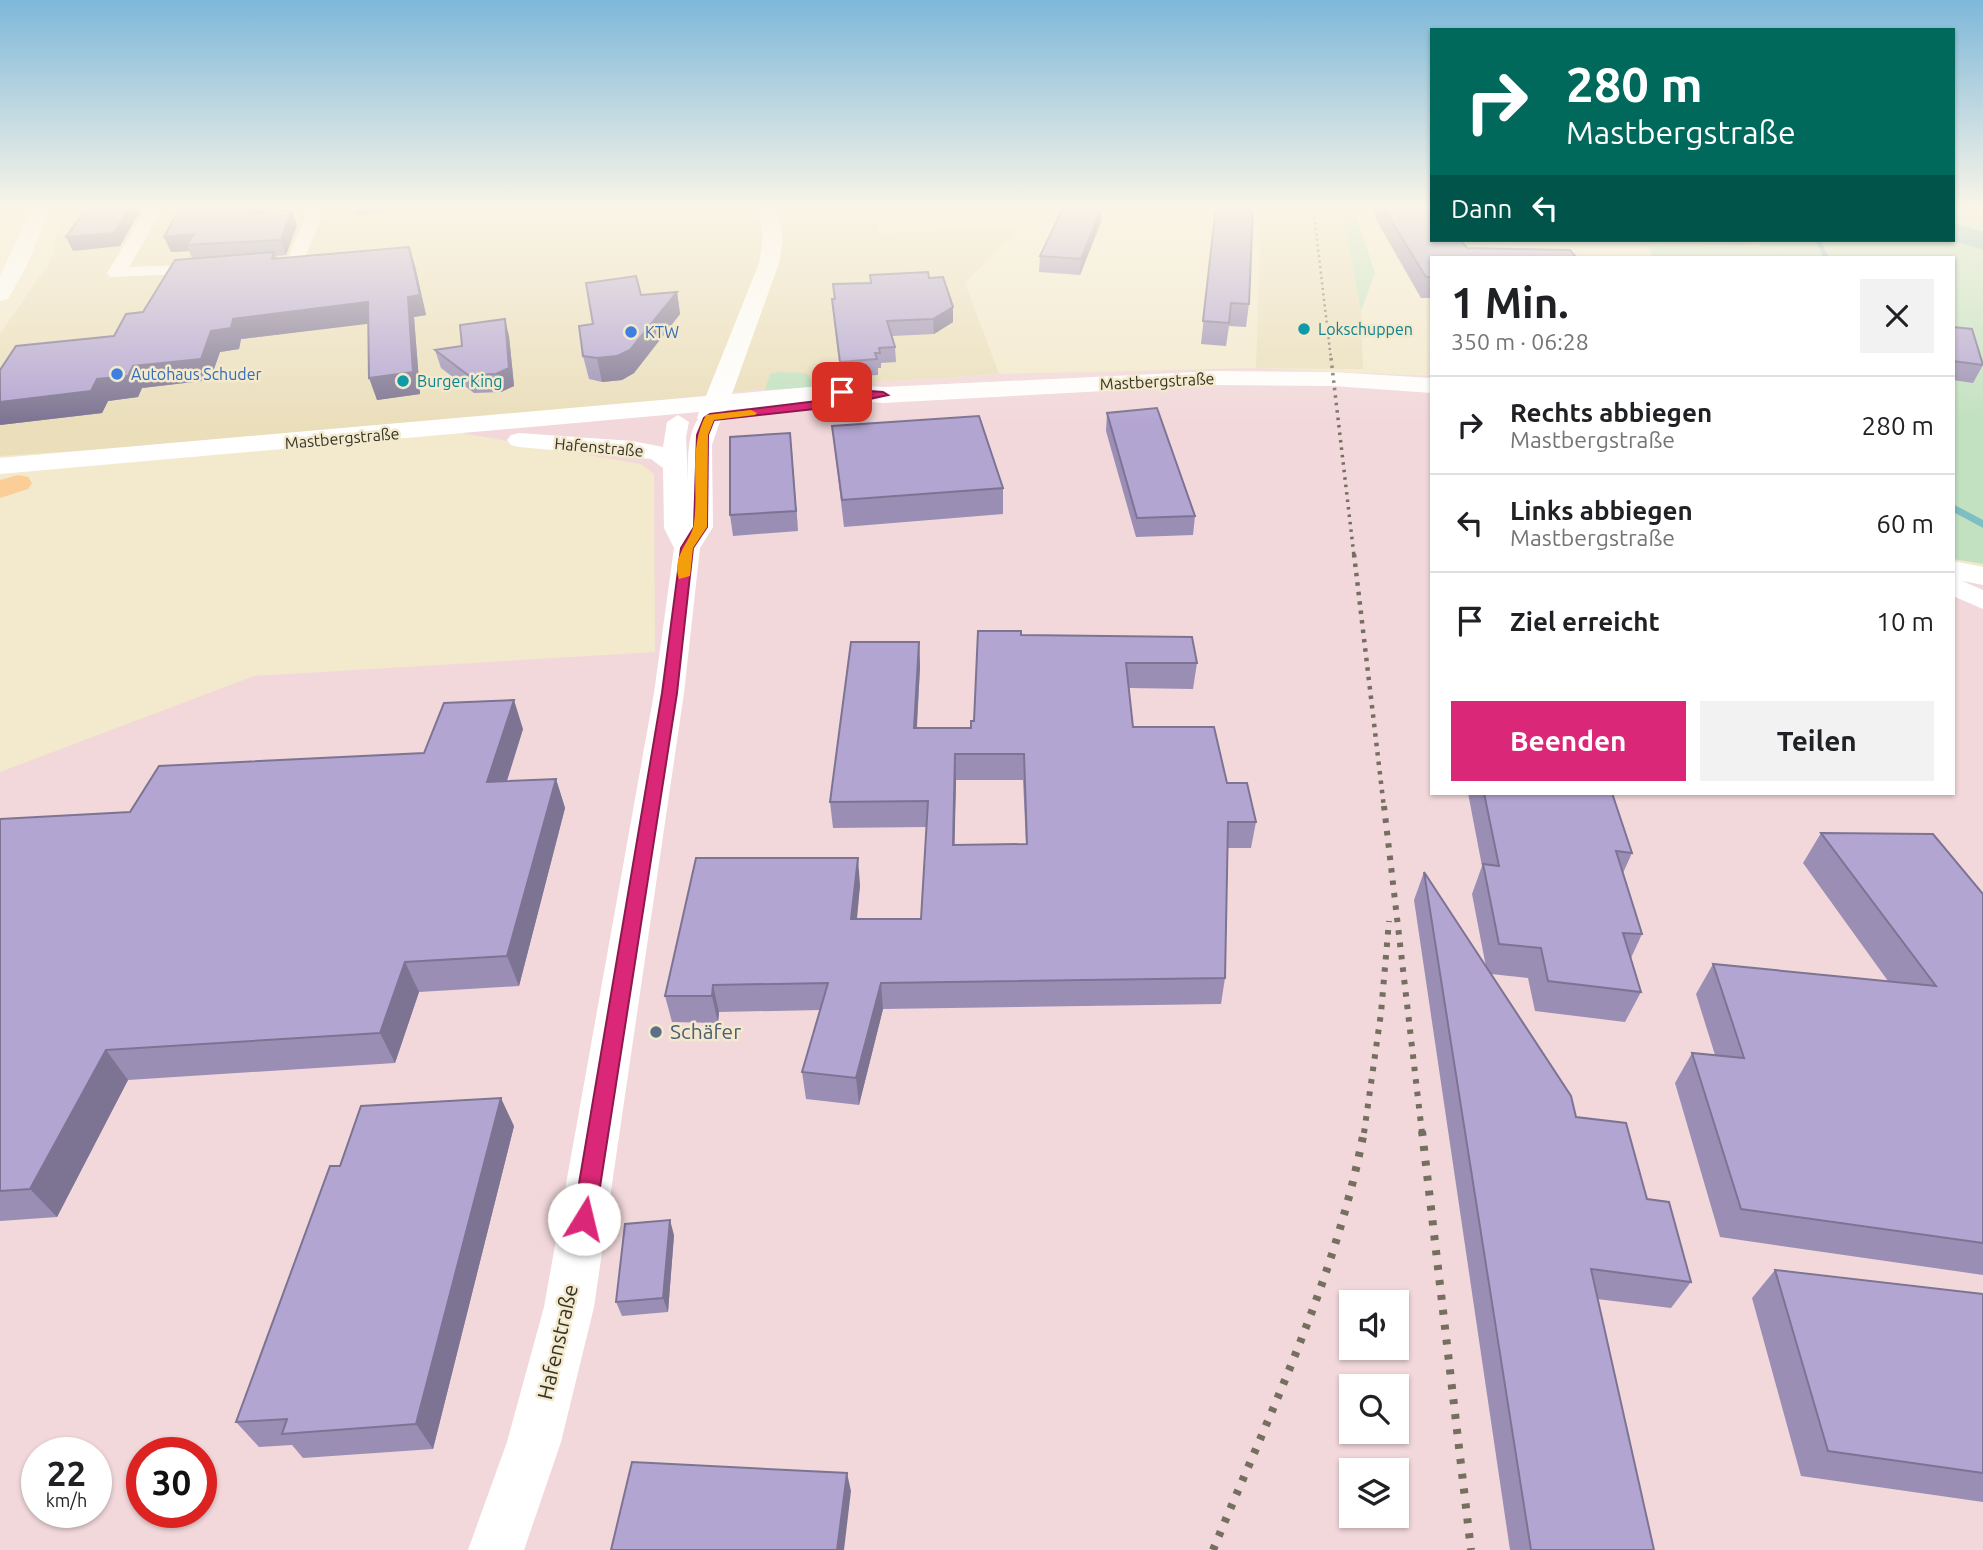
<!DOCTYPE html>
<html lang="de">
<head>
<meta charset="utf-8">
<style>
  body { margin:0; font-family:Ubuntu,sans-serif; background:#f2f2f2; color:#202124; height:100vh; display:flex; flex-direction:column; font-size:26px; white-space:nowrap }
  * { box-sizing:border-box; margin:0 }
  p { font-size:23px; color:#757577 }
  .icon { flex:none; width:38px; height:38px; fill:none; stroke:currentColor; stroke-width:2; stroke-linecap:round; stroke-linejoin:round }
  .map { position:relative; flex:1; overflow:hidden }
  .drawer { position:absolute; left:1430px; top:256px; width:525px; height:539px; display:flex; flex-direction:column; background:#fff; border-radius:0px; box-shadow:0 2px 5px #0004 }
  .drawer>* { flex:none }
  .guide { position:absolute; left:1430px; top:28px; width:525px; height:214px; border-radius:0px; box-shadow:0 2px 5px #0004; background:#00695c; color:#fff; overflow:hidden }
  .controls { position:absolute; left:1339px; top:1290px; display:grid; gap:14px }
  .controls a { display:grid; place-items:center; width:70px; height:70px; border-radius:0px; background:#fff; box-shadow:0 2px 5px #0004; font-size:35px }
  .speed { position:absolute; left:21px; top:1437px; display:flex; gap:14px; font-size:35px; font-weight:700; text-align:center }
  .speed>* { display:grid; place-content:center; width:91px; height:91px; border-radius:50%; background:#fff; box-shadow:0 2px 5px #0004; line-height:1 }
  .speed small { font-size:18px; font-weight:400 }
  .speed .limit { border:10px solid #d22; background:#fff; color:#111 }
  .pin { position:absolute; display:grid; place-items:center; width:60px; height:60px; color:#fff; margin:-30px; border-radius:14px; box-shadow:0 4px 10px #0006 }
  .me { position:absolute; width:77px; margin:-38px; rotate:9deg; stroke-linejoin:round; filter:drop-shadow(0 0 5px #0008) }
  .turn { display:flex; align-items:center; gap:24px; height:147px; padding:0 21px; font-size:32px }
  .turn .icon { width:91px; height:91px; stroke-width:2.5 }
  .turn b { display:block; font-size:49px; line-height:60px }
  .then { display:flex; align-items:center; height:66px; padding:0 21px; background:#0003; gap:14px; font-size:26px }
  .round { display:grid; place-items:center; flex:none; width:74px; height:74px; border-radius:0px; background:#f2f2f2 }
  .headline { display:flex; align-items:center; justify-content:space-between; height:119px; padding:0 21px }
  h1 { font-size:42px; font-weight:700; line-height:52px }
  .primary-button { display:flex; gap:14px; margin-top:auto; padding:14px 21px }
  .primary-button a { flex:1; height:80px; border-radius:0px; background:#db2777; color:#fff; font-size:28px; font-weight:700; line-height:80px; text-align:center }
  .primary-button a+a { background:#f2f2f2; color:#202124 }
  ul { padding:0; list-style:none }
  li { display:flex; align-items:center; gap:21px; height:98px; padding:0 21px; border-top:2px solid #e0e0e0 }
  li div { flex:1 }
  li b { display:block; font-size:26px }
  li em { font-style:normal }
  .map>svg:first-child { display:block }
</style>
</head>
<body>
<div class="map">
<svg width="1983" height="1550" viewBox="0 0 1983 1550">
  <rect width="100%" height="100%" fill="#f3e9cd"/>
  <!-- built -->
  <path fill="#eadebb" d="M64 206H874L879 233 1017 229 965 283 999 374 757 390 614 406 182 444 0 456V334L51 260Z
    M1261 206H1341L1361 311 1363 369 1256 368Z"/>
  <!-- industrial -->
  <path fill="#f2d8db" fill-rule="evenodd" d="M1256 368 1431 376 1432 793H1953V561L1983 577V1550H0V772L254 676 655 652 654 474 641 464 420 426 757 390 999 374ZM1351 1302H1396V1348H1351ZM1351 1386H1396V1432H1351ZM37 1452H96V1512H37ZM142 1452H201V1512H142ZM1351 1470H1396V1516H1351Z"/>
  <!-- green -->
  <path fill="#c1e1c0" d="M1341 206H1353L1375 273 1361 311Z
    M1953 206H1983V564L1953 559V257H1652L1649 246 1762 247 1756 240H1953Z
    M1574 240H1741L1747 245 1576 242Z
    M780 372 806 373 821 387 765 390 770 374Z"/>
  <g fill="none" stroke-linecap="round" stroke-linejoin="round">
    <!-- stream-far1 -->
    <path stroke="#7fbec3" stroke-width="5" d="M1818 240 1826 257"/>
    <!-- stream -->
    <path stroke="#7fbec3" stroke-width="7" d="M1953 508 1983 524"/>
    <!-- river -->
    <path fill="#7fbec3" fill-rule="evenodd" d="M1953 223 1983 232V250L1951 240Z"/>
    <!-- street -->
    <path fill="#fff" fill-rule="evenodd" d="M148 206H164L129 267 211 264 217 265 220 269 217 273 110 277 107 273Z
      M310 206H326L301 267 251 270 248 266 251 262 288 258Z
      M710 411 721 418 712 445 713 527 700 548 684 693 594 1307 561 1442 524 1550H468L507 1442 544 1307 654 693 674 548 664 528 663 468 651 459 519 447 511 445 507 440 511 435 519 433 632 441 663 447 667 422 678 415 689 422 686 437 688 484C688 463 685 418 710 411Z
      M1953 577 1983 590V609L1953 596Z"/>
    <!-- secondary -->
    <path fill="#fff" fill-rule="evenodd" d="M33 206H51L27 265 8 299 0 301V276Z
      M757 206H775L783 238 779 263 732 394 842 384 883 387 1217 371 1333 372 1432 378V393L1333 386 1217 385 883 403 842 400 726 410 719 424H701L697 418 699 412 0 474V458L706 396 759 263 763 238Z
      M1953 561 1983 567V585L1953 579Z"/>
    <!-- primary -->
    <path fill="#fbce98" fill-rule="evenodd" d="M18 475 28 477 32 483 28 489 0 498V480Z"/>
    <!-- rail-far4 -->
    <path stroke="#756f5f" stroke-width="2.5" stroke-dasharray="2 3.5" stroke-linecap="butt" d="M1313 206 1331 359"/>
    <!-- rail-far3 -->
    <path stroke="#756f5f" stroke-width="3.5" stroke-dasharray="2.5 5" stroke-linecap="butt" d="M1331 358 1354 556"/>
    <!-- rail-far2 -->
    <path stroke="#756f5f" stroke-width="4.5" stroke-dasharray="3.5 6" stroke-linecap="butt" d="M1354 554 1384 808"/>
    <!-- rail-far1 -->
    <path stroke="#756f5f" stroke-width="6" stroke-dasharray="4.5 8" stroke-linecap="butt" d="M1384 806 1422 1133
      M1364 1133 1381 1013 1389 921"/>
    <!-- rail -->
    <path stroke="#756f5f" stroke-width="8" stroke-dasharray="5 10" stroke-linecap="butt" d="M1422 1131 1471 1550
      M1213 1550C1270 1412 1336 1279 1364 1131"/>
  </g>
  <!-- wall -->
  <path fill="#9a8eb5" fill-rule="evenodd" d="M181 206H269L266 212 297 225 286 255 276 256 277 258 409 247 415 266 426 315 414 317 420 394 377 400 369 323 241 339 239 349 220 352 210 380 142 388 138 397 108 401 102 413 0 425V370L114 336 143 312 192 258 189 251 171 252 164 237Z
    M1216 206 1249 304 1246 327 1229 326 1226 346 1201 344Z
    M1371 206H1432V298H1421L1378 223Z
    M1101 222 1080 275 1039 272 1040 256Z
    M870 275 929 278 953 322 934 334 892 336 895 347 896 362 881 363V368H878V375L841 377 833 314 832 299H834L833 284 870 283Z
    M677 292 680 314 634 373 622 380 602 382 589 379 583 356 593 324 641 295Z
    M1953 327 1983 365 1973 383 1953 380Z
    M509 336 514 386 501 392 474 393 441 368 435 350 462 346Z
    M1107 413 1195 516 1193 535 1136 537 1106 431Z
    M832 426 1003 488V514L844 527Z
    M790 433 798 531 733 536 730 515Z
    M1021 635 1197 663 1193 689 1129 688 1133 727 1227 783 1256 822 1251 848H1228L1225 978 1221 1004 883 1009 859 1105 806 1099 802 1072 820 1010 719 1012 718 1023 672 1022 665 996 860 885 857 919H921L927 827 833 828 830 802 919 642 920 667 917 728H971ZM956 780H1023L1026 844 954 845Z
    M523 729 507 781 556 779 565 808 519 986 419 992 395 1063 128 1080 57 1217 0 1221V819L130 812 424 753Z
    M1468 793H1612L1632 853 1623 873 1642 934 1631 958 1641 992 1625 1022 1535 1011 1528 978 1491 974 1576 1117 1647 1199 1691 1282 1671 1308 1597 1299 1654 1550H1510L1414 900 1424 872 1486 967 1472 894 1482 866Z
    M1821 833 1983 894V1275L1720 1237 1675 1083 1692 1053 1715 1055 1696 994 1713 964 1888 981 1803 863Z
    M514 1126 433 1449 303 1458 292 1445 259 1447 236 1422 340 1166Z
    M674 1235 668 1312 622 1316 616 1302Z
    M1775 1270 1983 1294V1502L1801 1476 1752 1298Z"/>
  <!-- shaded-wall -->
  <path fill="#7d7493" d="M130 206H143L120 246 73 251 66 237Z
    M256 206H269L259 228 253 213Z
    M353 206H408L383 208 382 213 356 215Z
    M1102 207 1101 222 1080 275 1081 259Z
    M292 210 297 225 286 255 281 240Z
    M194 234 187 245 189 251 171 252 164 237Z
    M409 247 415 266 426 315 414 317 420 394 377 400 369 378 408 297Z
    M677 292 680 314 634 373 622 380 602 382 597 358Z
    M368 302 375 323 241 339 239 349 220 352 210 380 142 388 138 397 108 401 102 413 0 425V402L97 379 133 366 233 319Z
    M953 307V322L934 334 933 319Z
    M505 319 509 336 514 386 501 392 496 374Z
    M790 433 792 452 798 531 796 511Z
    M919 642 920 667 915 754 914 728Z
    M514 700 523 729 497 812 487 782Z
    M955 754 956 780 954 871 953 845Z
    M556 779 565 808 519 986 507 956Z
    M858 858 860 885 854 946 851 919Z
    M405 962 419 992 395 1063 380 1033Z
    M881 983 883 1009 859 1105 856 1078Z
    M713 985 719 1012 718 1023 712 996Z
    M106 1050 128 1080 57 1217 30 1189Z
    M501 1098 514 1126 433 1449 416 1424Z
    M670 1220 674 1235 668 1312 663 1298Z
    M847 1473 851 1491 844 1550H837Z"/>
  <!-- building -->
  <path fill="#b3a5d2" stroke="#7d7493" stroke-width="2" fill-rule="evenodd" d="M88 206H130L114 233 66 237Z
    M181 206H256L253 213 292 210 281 240 187 245 194 234 164 237Z
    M1064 206 1102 207 1081 259 1040 256Z
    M1216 206H1253L1249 304 1231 303 1229 323 1203 321Z
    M1382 206H1432V240H1461L1467 248 1570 250 1576 257H1432V277H1426Z
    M409 247 420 295 408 297 413 372 369 378 368 302 233 319 231 328 211 331 201 359 133 366 128 376 97 379 91 391 0 402V370L16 346 114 336 126 314 143 312 175 260 274 252 272 259Z
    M928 272 929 278 943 277 953 307 933 319 887 321 895 347 879 348 880 353H875L877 359 840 362 832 299H835L833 284 871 283 870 275Z
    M636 276 641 295 677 292 630 350 617 356 597 358 583 356 579 326 593 324 586 283Z
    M505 319 509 368 496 374 468 375 435 350 462 346 460 325Z
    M1953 327 1972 329 1983 365 1953 361Z
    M1157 408 1195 516 1137 518 1107 413Z
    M979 416 1003 488 842 500 832 426Z
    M790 433 796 511 730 515V437Z
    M978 631H1021V635L1192 637 1197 663H1126L1133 727H1214L1227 783H1247L1256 822H1228L1225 978 881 983 856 1078 802 1072 828 983 713 985 712 996H665L696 858H858L851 919H921L928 801 830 802 851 642H919L914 728H971V721H974ZM955 754H1024L1027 844 953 845Z
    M514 700 487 782 556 779 507 956 405 962 380 1033 106 1050 30 1189 0 1191V819L130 812 159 766 424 753 444 703Z
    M1484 793H1612L1632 853 1616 851 1642 934 1623 933 1641 992 1548 981 1541 948 1499 944 1483 864 1499 866Z
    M1821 833 1933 834 1983 894V1243L1741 1209 1692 1053 1744 1058 1713 964 1936 986Z
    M1424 872 1571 1096 1576 1117 1626 1123 1647 1199 1669 1202 1691 1282 1591 1269 1654 1550H1531Z
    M501 1098 416 1424 282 1434 287 1419 236 1422 330 1166H340L361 1106Z
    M670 1220 663 1298 616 1302 625 1224Z
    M1775 1270 1983 1294V1473L1828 1451Z
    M632 1462 847 1473 837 1550H611Z"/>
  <!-- sky -->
  <linearGradient id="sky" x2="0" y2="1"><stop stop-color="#7eb8d9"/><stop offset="0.49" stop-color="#faf5e8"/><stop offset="1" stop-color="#faf5e8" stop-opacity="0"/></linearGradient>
  <rect width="1983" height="423" fill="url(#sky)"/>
  <!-- route -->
  <path fill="#db2777" stroke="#8e194d" stroke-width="2" d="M842 389 883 392 888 395 833 407 714 420 708 435 707 527 693 548 677 693 595 1219 592 1226 584 1229 576 1226 573 1219 662 693 681 548 694 527 697 435 704 418 710 414 858 396 839 394 837 392Z"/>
  <!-- slow -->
  <path fill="#f59e0b" d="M751 410 757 413 755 415 714 420 708 435 707 527 693 548 690 576 679 579C671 555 692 542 694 523 699 488 688 448 706 415Z"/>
  <!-- markers -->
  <g fill="#0f9aa8" stroke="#f3e9cd" stroke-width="2.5">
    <circle cx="1304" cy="329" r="7"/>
    <circle cx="403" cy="381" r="7"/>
  </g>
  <g fill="#3f7fe0" stroke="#f3e9cd" stroke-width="2.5">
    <circle cx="631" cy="332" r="7"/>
    <circle cx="117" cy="374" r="7"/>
  </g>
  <circle fill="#5c6f8a" stroke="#f3e9cd" stroke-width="2.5" cx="656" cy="1032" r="7"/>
  <g text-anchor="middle" stroke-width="5" stroke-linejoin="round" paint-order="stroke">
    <!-- far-culture labels -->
    <g font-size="16" fill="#0d838f" stroke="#f3e9cd" text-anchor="start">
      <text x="1318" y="335">Lokschuppen</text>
      <text x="417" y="387">Burger King</text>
    </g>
    <!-- far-shop labels -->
    <g font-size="16" fill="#366cbe" stroke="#f3e9cd" text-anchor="start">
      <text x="645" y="338">KTW</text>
      <text x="131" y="380">Autohaus Schuder</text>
    </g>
    <!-- far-street labels -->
    <g font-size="16" fill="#373329" stroke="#f3e9cd">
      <text transform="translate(1157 381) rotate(-3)" y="6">Mastbergstraße</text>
      <text transform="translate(342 438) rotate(-5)" y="6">Mastbergstraße</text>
      <text transform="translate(599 447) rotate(5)" y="6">Hafenstraße</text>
    </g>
    <!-- near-service labels -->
    <g font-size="21" fill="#4e5e75" stroke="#f3e9cd" text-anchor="start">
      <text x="670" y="1039">Schäfer</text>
    </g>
    <!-- near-street labels -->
    <g font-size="21" fill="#373329" stroke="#f3e9cd">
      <text transform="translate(558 1342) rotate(-77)" y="7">Hafenstraße</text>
    </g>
  </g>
</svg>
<div class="controls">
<a><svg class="icon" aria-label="sound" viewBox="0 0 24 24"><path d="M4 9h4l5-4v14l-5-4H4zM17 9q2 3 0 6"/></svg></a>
<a><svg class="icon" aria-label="search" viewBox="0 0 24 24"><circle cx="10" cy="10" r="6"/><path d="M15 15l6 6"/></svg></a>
<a><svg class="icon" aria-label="layers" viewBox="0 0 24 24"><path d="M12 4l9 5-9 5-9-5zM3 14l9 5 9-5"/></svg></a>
</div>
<div class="speed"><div>22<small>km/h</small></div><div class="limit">30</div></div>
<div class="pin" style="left:842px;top:392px;background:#d93025"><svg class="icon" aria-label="arrive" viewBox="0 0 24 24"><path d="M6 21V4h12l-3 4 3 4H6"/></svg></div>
<svg class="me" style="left:584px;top:1219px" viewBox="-20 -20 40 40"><circle r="19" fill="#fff"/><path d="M0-13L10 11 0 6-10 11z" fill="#db2777"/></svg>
<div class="guide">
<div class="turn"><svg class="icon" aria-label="right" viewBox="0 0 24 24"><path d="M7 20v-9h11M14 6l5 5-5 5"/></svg><div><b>280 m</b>Mastbergstraße</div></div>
<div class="then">Dann<svg class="icon" aria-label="left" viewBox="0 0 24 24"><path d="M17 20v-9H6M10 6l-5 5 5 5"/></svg></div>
</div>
<section class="drawer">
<div class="headline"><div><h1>1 Min.</h1><p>350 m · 06:28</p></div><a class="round"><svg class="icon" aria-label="close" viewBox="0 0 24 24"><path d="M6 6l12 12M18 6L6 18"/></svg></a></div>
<ul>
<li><svg class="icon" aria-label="right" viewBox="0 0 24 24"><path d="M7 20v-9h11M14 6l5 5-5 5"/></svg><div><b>Rechts abbiegen</b><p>Mastbergstraße</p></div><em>280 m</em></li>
<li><svg class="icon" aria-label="left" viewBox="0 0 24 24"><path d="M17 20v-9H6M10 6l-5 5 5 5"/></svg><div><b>Links abbiegen</b><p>Mastbergstraße</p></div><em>60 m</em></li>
<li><svg class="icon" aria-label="arrive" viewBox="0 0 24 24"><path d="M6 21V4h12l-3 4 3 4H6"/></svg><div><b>Ziel erreicht</b></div><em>10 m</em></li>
</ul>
<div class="primary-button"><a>Beenden</a><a>Teilen</a></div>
</section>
</div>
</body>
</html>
